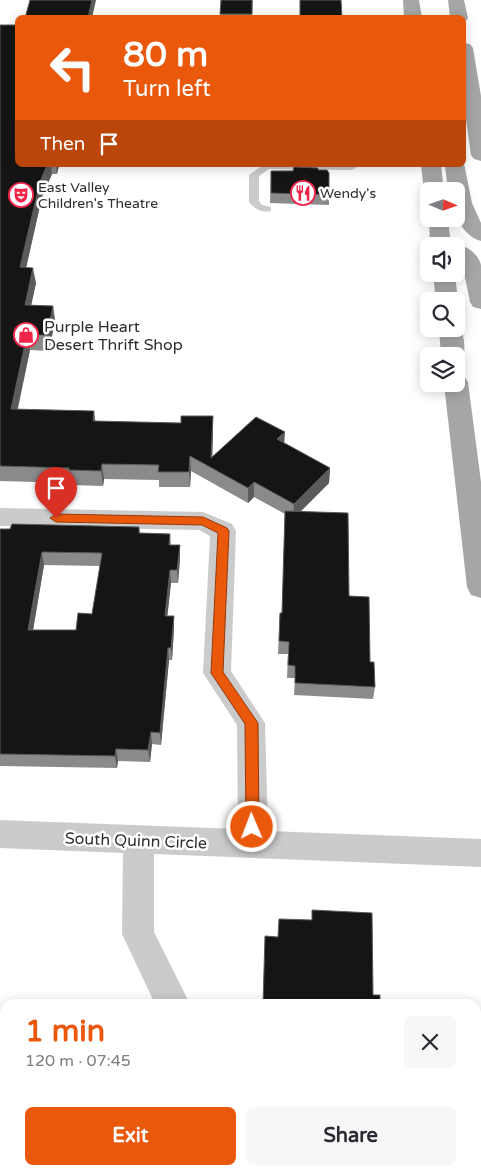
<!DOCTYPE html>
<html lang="en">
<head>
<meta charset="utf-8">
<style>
  body { margin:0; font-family:"Varela Round",sans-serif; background:#f7f7f7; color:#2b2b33; height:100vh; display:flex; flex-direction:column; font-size:19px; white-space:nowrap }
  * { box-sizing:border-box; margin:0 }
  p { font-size:16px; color:#7c7c81 }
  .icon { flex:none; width:28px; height:28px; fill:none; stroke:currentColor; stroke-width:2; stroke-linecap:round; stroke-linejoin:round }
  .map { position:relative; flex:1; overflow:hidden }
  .side { position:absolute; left:0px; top:999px; width:481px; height:176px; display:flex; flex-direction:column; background:#fff; border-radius:15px 15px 0 0; box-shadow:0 2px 12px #0003 }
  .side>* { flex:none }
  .hud { position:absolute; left:15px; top:15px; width:451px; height:152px; border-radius:8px; box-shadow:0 2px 12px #0003; background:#ea580c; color:#fff; overflow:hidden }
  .needle { width:32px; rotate:92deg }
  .controls { position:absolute; left:420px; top:182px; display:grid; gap:10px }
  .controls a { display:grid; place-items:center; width:45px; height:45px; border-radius:8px; background:#fff; box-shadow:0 2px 12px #0003; font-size:25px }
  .pin { position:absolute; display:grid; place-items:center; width:42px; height:42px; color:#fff; margin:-51px -21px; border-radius:50% 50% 50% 0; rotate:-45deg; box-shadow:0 0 5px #0007 }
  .pin .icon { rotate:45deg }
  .me { position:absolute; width:55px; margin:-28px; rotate:359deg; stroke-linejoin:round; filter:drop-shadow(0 0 4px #0008) }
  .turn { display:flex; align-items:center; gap:18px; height:105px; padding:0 25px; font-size:22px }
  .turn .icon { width:65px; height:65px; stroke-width:2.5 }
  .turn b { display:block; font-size:35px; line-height:42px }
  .then { display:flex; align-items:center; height:48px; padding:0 25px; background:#0003; gap:10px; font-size:19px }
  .round { display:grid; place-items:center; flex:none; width:52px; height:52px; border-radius:8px; background:#f7f7f7 }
  .headline { display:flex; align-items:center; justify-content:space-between; height:85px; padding:0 25px }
  h1 { font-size:30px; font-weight:800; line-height:38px; color:#ea580c }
  .cta { display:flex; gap:10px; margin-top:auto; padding:10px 25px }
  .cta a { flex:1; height:58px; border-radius:8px; background:#ea580c; color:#fff; font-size:20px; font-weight:800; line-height:58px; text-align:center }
  .cta a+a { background:#f7f7f7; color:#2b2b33 }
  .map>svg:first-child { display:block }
</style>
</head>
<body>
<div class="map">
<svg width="481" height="1174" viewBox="0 0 481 1174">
  <rect width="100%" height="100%" fill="#fff"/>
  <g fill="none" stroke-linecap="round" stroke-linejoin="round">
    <!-- lane -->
    <path fill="#cbcbcb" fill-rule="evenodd" d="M263 165H355L357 167 352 170 269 169 259 176V201L262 205 271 207V211C262 213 255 209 249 202V175Z"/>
    <!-- street -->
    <path fill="#cbcbcb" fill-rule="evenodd" d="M0 508 203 512 232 524 236 531 231 671 265 723 268 831 481 839V867L154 854V932L190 1004H155L122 934 123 853 0 848V820L238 829 237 725 203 673 210 536 199 530 0 526Z
      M176 1170H212V1174H176Z"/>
    <!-- primary -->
    <path fill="#a6a6a6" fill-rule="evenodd" d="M403 0H419L422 18H404Z
      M448 0H464L468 18 465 22 464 18H450Z
      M464 43 470 44 473 48 481 96V161L474 159 471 155 464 105Z
      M464 163 472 203 481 223V241C469 238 462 228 456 217V191H448L445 165H464Z
      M421 165H441L444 191H429V196L427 195 424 191Z
      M429 217 448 219 451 245C463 242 479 254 481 265 481 279 481 295 481 309L473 307 470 302 464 273 456 261V246H430Z
      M433 274H455L458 301 456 304V301H436Z
      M456 323C465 330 467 353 461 361L456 363V356H441L439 329H456Z
      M456 374 464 376 468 382 481 482V598L471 595 467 587 444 384H456Z"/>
  </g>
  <!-- wall -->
  <path fill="#8a8a8a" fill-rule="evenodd" d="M253 0 252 18H220V14Z
    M0 25 18 165H59L57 174H52L42 197 26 267 36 283 31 305 53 306 55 321 49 351 30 350 18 409 96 421 213 431 212 457 284 443 330 468 329 483 301 511 349 596 370 662 375 687 373 699 294 695 295 678H287L288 654H278L280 613H282L285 514 254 497 248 503 191 471 190 487H159V480L104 479 103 486 71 485V483L0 481Z
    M318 170 329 195V205L270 203 271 171Z
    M139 527 140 533 170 534 171 545H180V558L178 583H171L167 616H174V629L172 660H169L161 745 152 744 150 762 118 761 117 768 0 766V529ZM44 565 100 566 92 614 76 630H33Z
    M5 1119V1155L1 1147Z"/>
  <!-- shaded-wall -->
  <path fill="#5b5b5b" d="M92 0H96L92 18H88Z
    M47 165H51L52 174 42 197 23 282 20 267 40 182Z
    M56 165H59L57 174Z
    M33 268 36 283 28 320 25 305Z
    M53 306 55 321 49 351 47 335Z
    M27 335 30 350 14 424 11 409Z
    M94 411 96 426 93 421Z
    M213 416V431L212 468 211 458Z
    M285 432 284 447 277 439Z
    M190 456 191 471 190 487 189 472Z
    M102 464 104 479 103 486 101 471Z
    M330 468 329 483 293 519 294 504Z
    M254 482V497L248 503V488Z
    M180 545V558L178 583 177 570Z
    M42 552 44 565 31 642 28 630Z
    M170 570 171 583 166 629 165 616Z
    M174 616V629L172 660 171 648Z
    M168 648 169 660 161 745 160 733Z
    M151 732 152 744 150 762 148 750Z
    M116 749 118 761 117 768 115 756Z
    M125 1170H128L127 1174H124Z"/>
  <!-- building -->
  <path fill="#151515" stroke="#5b5b5b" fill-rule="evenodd" d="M30 0H92L88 18H25Z
    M221 0H252V14H220Z
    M300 0H341L342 18H300Z
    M0 25H18V165H47L40 182 20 267 33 268 25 305 53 306 47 335H27L11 409 94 411 93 421 181 423V416H213L211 458 256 417 285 432 277 439 330 468 294 504 254 482 248 488 190 456 189 472H158L159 465 102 464 101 471 69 470V468L0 466Z
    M294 167 318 168V170H327L329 173V195L271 193V171H293Z
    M285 511 348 513 349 596 369 597 370 662H374L375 687 295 683V666L288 665 289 642 279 641 280 613H282Z
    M12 524 139 527V533L170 534 169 545H180L177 570H170L165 616H174L171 648H168L160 733 151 732 148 750 116 749 115 756 0 754V529H10ZM42 552 102 553 92 614 78 613 76 630H28Z
    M312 910 372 913 373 995H380V1004H263L265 936 278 937 279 919 312 920Z
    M5 1119V1147H1Z
    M18 1170H125L124 1174H18Z
    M260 1170H381V1174H260Z"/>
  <!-- route -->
  <path fill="#ea580c" stroke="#983908" d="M56 514 203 517 227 528 229 531 223 672 258 723 259 827 257 831 252 833 248 831 246 827 245 724 211 673 218 533 202 525 56 522 50 518Z"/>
  <!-- icons -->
  <defs>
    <symbol id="restaurant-ring" viewBox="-11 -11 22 22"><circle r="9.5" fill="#fff" stroke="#f1244a" stroke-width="1.5"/><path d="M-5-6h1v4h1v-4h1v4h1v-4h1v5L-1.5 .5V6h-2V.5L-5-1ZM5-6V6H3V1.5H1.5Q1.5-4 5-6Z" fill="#f1244a"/></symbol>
    <symbol id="theatre-ring" viewBox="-11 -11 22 22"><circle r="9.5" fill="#fff" stroke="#f1244a" stroke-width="1.5"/><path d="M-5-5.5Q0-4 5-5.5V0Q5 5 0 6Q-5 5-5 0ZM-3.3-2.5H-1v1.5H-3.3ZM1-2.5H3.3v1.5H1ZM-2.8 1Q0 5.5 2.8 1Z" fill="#f1244a"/></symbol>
    <symbol id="shop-ring" viewBox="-11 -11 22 22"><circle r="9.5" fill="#fff" stroke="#f1244a" stroke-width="1.5"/><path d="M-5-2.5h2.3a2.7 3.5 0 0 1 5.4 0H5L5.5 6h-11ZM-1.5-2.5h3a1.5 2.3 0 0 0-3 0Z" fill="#f1244a"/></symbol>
  </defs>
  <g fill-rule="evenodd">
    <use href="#restaurant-ring" x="289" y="179" width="28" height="28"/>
    <use href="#theatre-ring" x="7" y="181" width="28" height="28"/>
    <use href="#shop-ring" x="12" y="321" width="28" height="28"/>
  </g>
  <g text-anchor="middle" stroke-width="5" stroke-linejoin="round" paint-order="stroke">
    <!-- far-poi labels -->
    <g font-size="14" fill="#2e2e2e" stroke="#fff" text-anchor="start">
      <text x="38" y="192">East Valley<tspan x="38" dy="16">Children's Theatre</tspan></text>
      <text x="320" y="198">Wendy's</text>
    </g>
    <!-- poi labels -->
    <g font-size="16" fill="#2e2e2e" stroke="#fff" text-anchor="start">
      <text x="44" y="332">Purple Heart<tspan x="44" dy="18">Desert Thrift Shop</tspan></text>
    </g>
    <!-- street labels -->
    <g font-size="16" fill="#2e2e2e" stroke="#fff">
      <text transform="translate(136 840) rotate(2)" y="6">South Quinn Circle</text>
    </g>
  </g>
</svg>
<div class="controls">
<a><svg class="needle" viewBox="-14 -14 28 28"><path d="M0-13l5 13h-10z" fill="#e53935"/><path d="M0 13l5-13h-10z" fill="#7c7c81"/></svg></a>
<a><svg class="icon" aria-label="sound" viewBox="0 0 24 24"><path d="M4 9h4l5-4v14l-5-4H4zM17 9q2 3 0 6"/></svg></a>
<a><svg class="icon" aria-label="search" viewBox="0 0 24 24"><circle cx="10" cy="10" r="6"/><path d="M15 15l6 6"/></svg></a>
<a><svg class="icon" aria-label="layers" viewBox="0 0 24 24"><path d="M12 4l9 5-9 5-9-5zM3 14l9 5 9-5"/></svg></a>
</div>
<div class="pin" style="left:56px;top:518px;background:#d93025"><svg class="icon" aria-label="arrive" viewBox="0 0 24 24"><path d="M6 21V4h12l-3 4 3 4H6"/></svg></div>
<svg class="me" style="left:252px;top:827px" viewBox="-20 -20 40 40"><circle r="17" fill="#ea580c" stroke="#fff" stroke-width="3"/><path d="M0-11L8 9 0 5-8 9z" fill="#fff"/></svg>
<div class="hud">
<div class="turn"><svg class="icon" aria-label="left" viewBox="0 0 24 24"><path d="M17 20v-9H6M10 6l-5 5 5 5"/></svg><div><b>80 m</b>Turn left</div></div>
<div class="then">Then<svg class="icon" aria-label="arrive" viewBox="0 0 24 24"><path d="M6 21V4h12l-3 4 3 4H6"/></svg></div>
</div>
<section class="side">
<div class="headline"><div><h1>1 min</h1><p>120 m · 07:45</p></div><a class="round"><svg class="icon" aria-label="close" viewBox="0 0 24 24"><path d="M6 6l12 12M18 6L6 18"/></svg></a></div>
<div class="cta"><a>Exit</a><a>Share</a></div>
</section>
</div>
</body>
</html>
